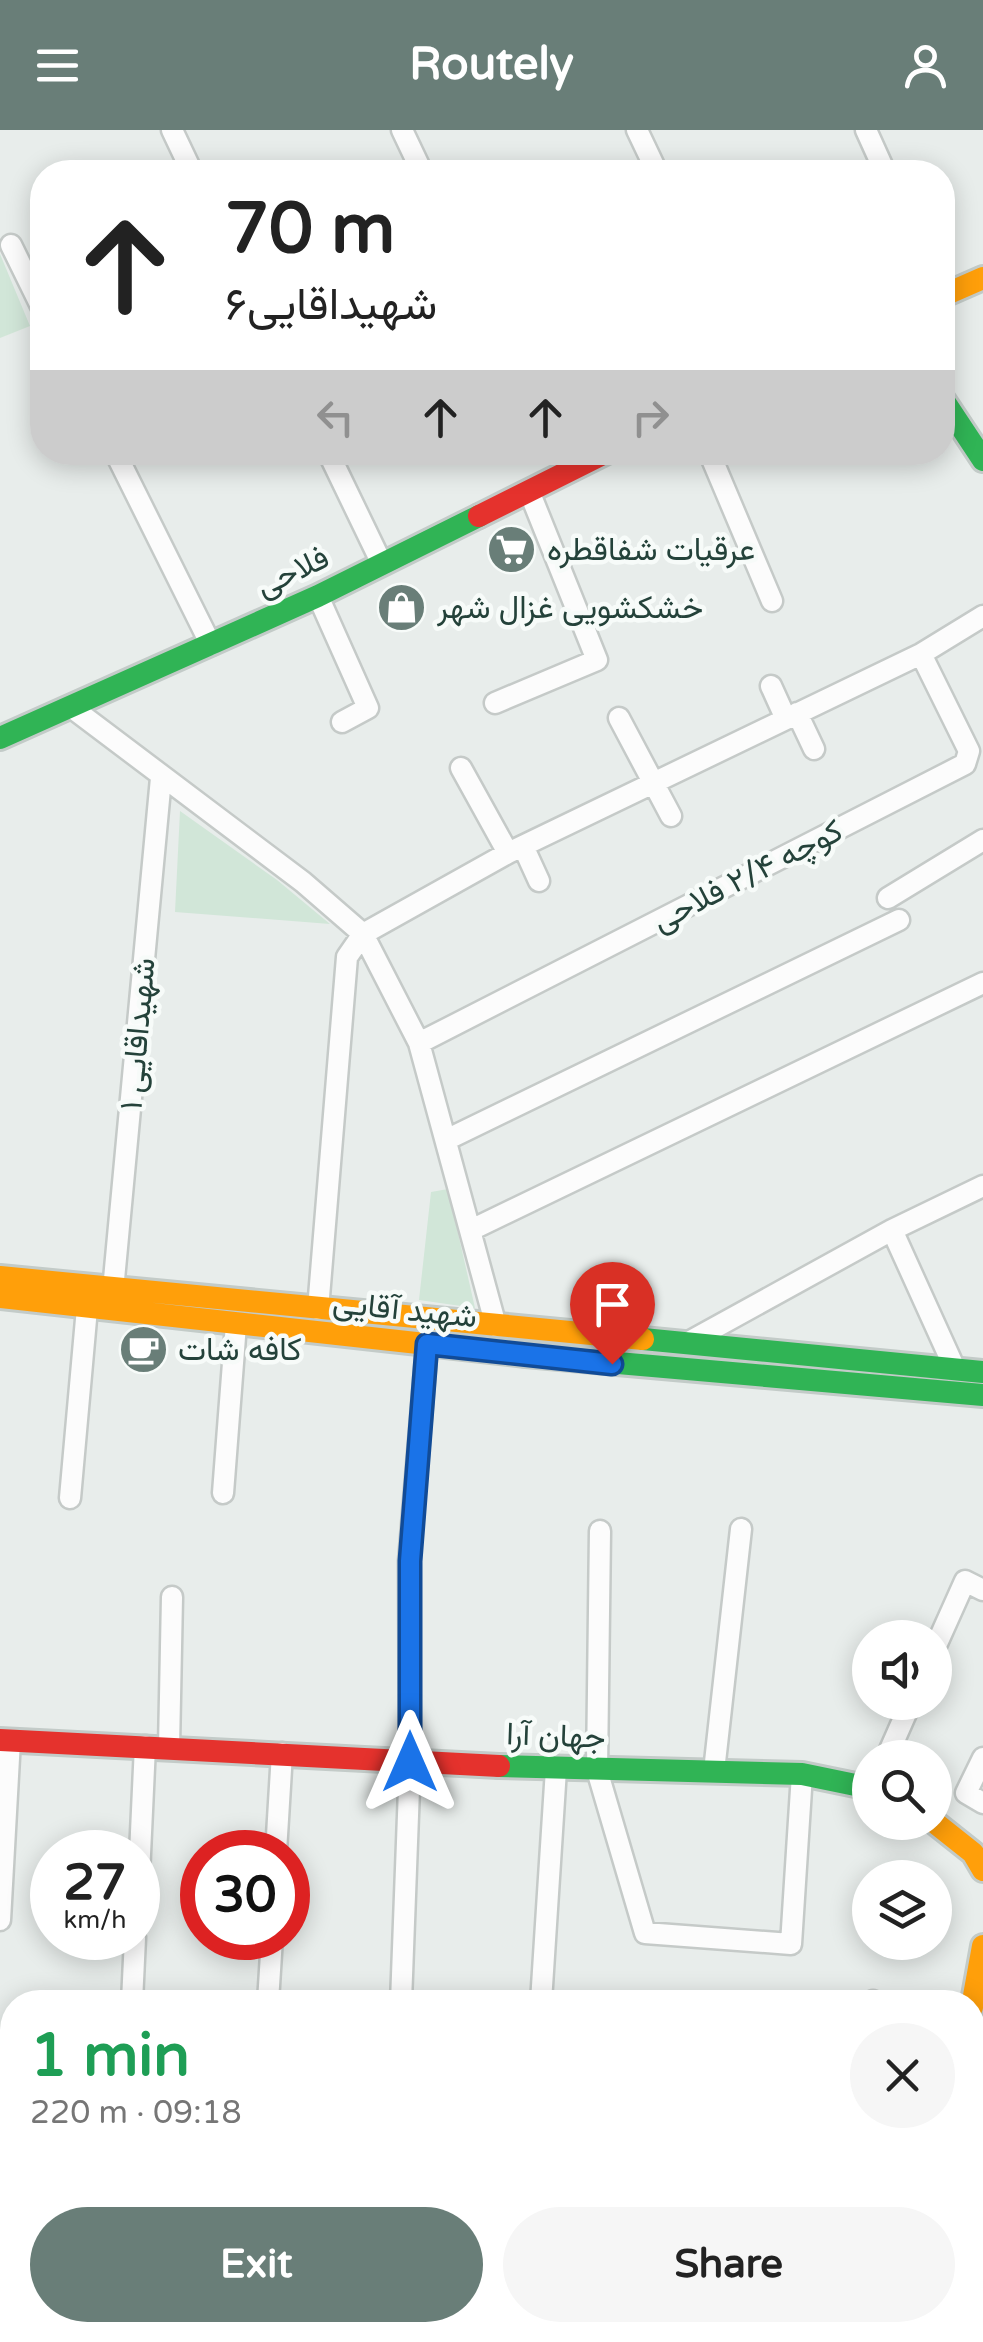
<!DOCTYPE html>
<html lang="en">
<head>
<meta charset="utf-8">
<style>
  body { margin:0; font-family:"Varela Round",Vazirmatn,sans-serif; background:#f6f6f6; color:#222; height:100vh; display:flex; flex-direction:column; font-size:38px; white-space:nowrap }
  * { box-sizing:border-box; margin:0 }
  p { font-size:32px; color:#767676 }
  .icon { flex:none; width:55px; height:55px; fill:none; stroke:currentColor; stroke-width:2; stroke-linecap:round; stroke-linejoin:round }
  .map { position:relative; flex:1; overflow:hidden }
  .drawer { position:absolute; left:0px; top:1860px; width:985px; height:352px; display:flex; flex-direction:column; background:#fff; border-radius:40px 40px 0 0; box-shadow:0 5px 25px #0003 }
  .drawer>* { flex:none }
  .top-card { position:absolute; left:30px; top:30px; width:925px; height:305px; border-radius:40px; box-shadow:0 5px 25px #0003; background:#fff; color:#222; overflow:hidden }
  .controls { position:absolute; left:852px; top:1490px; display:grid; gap:20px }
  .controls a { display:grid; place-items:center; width:100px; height:100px; border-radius:50%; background:#fff; box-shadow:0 5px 25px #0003; font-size:50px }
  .speed { position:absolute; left:30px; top:1700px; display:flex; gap:20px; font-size:50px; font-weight:700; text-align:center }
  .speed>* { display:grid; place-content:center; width:130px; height:130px; border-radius:50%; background:#fff; box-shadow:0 5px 25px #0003; line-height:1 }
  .speed small { font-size:25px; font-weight:400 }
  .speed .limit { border:15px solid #d22; background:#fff; color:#111 }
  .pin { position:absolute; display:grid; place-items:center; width:85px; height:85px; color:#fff; margin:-102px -42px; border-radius:50% 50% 50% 0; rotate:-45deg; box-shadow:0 0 10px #0007 }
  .pin .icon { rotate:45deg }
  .me { position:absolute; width:110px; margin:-55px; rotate:0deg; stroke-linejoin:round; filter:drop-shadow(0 0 8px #0008) }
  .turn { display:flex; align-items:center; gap:35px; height:210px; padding:0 30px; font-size:45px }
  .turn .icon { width:130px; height:130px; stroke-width:2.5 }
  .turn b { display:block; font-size:70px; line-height:85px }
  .lanes { display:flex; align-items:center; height:95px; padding:0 30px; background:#0003; justify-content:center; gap:50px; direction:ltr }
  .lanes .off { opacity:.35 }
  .round { display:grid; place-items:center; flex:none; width:105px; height:105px; border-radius:52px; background:#f6f6f6 }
  .summary { display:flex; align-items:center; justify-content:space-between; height:170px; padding:0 30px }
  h1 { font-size:60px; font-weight:700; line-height:75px; color:#1e9e55 }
  .button { display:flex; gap:20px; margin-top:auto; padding:20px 30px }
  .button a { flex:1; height:115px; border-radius:60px; background:#697e78; color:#fff; font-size:40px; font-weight:700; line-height:115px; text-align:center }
  .button a+a { background:#f6f6f6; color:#222 }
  header { display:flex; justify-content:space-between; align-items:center; height:130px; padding:0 30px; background:#697e78; color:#fff; font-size:45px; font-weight:700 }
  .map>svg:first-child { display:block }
</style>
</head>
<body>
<header><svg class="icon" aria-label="menu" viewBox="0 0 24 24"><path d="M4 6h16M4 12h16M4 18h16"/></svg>Routely<svg class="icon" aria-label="person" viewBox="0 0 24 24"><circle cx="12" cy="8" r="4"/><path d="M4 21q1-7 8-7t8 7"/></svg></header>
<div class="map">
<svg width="983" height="2212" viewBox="0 0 983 2212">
  <rect width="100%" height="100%" fill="#e8edeb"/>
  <!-- built -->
  <path fill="#d6dedb" d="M0 2066 12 2067V2192L0 2191Z"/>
  <!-- green -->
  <path fill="#d1e6d8" d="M0 124 30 196 0 208Z
    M180 681 277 750 330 794 175 782Z
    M448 1059 475 1178 419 1170 431 1062Z"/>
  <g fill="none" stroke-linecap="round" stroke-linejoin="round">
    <defs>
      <path id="street" d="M172 0 192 42
        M402 0 422 42
        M637 0 657 42
        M866 0 885 42
        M11 115 42 178
        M115 322 211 515
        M328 322 382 434
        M709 322 772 471
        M318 466 368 578 342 592
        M771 556 786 589
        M495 573 597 530 529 361
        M71 577 303 752 363 804 419 913 496 1196
        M797 583 814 619
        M619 588 671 686
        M461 638 508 723
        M523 716 539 751
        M888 768 983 710
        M419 913 965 634 969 621 921 524
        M446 1010 899 790
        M471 1100 983 853
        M892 1100 955 1239
        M113 1160 161 648
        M318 1179 347 827 363 804 508 723 921 524 983 486
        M687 1213 892 1100 983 1056
        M223 1363 236 1194
        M70 1368 87 1178
        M600 1401 597 1640 645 1803 791 1814 802 1644
        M935 1518 965 1451 983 1460
        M169 1617 172 1467
        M889 1622 911 1572
        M983 1628 966 1663 983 1673
        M714 1641 741 1399
        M276 1722 282 1623
        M138 1767 145 1616
        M0 1790 10 1610
        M132 1872 135 1808
        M268 1872 272 1808
        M401 1872 410 1632 409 1431 427 1215
        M541 1872 556 1639
        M873 1872V1871
        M972 2071 977 2072
        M74 2212 75 2200
        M230 2212V2200
        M403 2212 405 2200
        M572 2212 573 2200
        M743 2212 744 2200
        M915 2212 916 2200"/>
      <path id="fast" d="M942 268 983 330
        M0 608 318 466 479 386
        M643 1209 983 1242
        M526 1225 983 1265
        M499 1636 802 1644 870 1658
        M972 2008 983 2028"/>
      <path id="slow" d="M942 166 983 148
        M0 1147 643 1209
        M0 1167 526 1225
        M934 1692 973 1723 983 1740
        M972 1877 983 1816"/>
      <path id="jam" d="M479 386 607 322
        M0 1610 499 1636"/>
    </defs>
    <!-- street casing -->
    <use href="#street" stroke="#c5cac8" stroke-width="25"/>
    <!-- fast casing -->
    <use href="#fast" stroke="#c3cbc8" stroke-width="28"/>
    <!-- slow casing -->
    <use href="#slow" stroke="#c3cbc8" stroke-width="28"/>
    <!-- jam casing -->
    <use href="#jam" stroke="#c3cbc8" stroke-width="28"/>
    <!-- street -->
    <use href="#street" stroke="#fcfcfc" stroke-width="20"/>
    <!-- fast -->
    <use href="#fast" stroke="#30b455" stroke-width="22"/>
    <!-- slow -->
    <use href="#slow" stroke="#ff9f0a" stroke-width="22"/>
    <!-- jam -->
    <use href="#jam" stroke="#e5322d" stroke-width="22"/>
  </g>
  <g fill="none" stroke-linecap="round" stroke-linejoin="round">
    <defs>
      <path id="route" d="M410 1632V1431L427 1214 612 1234"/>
    </defs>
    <!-- route casing -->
    <use href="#route" stroke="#114b97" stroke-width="25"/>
    <!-- route -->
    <use href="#route" stroke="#1a73e8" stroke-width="18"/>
  </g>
  <!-- icons -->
  <defs>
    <symbol id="supermarket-disc" viewBox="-11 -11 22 22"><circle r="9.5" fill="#697e78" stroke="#f7fbf9"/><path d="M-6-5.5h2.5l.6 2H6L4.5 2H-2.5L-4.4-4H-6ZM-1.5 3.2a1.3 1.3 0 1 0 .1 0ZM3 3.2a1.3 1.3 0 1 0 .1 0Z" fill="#fff"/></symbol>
    <symbol id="shop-disc" viewBox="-11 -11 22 22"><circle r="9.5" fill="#697e78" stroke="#f7fbf9"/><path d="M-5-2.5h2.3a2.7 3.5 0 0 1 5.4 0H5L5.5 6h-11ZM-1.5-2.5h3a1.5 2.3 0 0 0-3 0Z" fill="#fff"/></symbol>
    <symbol id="cafe-disc" viewBox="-11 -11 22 22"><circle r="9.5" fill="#697e78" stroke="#f7fbf9"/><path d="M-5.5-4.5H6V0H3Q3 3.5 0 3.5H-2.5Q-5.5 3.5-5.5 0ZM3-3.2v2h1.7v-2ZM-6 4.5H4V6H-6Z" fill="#fff"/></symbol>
  </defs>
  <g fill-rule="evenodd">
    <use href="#supermarket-disc" x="484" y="392" width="55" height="55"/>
    <use href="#shop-disc" x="374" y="450" width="55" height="55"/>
    <use href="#cafe-disc" x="116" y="1192" width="55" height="55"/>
  </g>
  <g text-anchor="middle" stroke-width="9" stroke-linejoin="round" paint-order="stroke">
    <!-- poi labels -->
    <g font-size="32" fill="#24423a" stroke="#f7fbf9" text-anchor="start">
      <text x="547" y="430">عرقیات شفاقطره</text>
      <text x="437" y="488">خشکشویی غزال شهر</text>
      <text x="178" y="1230">کافه شات</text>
    </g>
    <!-- street labels -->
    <g font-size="32" fill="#24423a" stroke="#f7fbf9">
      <text transform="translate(292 441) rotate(-25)" y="11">فلاحی</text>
      <text transform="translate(747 745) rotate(-27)" y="11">کوچه ۲/۴ فلاحی</text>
      <text transform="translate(137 904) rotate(-85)" y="11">۱ شهیداقایی</text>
      <text transform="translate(405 1179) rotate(6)" y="11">شهید آقایی</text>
      <text transform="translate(556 1605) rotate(2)" y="11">جهان آرا</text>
    </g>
  </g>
</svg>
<div class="controls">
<a><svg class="icon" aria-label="sound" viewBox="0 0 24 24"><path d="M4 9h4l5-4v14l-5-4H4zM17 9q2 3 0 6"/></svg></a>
<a><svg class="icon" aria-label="search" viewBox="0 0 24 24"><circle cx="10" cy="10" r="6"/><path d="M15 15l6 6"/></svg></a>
<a><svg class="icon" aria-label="layers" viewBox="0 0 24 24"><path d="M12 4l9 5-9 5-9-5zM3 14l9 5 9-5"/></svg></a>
</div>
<div class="speed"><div>27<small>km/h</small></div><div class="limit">30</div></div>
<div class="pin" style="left:612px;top:1234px;background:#d93025"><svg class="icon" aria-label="arrive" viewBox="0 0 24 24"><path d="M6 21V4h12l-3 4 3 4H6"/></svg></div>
<svg class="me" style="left:410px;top:1632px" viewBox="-20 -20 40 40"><path d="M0-17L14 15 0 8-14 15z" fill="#1a73e8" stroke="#fff" stroke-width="4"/></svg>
<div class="top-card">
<div class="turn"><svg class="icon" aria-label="ahead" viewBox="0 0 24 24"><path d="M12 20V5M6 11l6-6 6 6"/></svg><div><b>70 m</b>شهیداقایی۶</div></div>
<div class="lanes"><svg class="icon off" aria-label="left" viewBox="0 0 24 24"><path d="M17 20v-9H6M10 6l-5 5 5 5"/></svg><svg class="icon" aria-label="ahead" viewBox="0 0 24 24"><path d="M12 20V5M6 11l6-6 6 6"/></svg><svg class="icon" aria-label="ahead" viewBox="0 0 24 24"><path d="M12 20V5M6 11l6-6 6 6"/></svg><svg class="icon off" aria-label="right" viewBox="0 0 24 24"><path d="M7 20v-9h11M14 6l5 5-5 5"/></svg></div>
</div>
<section class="drawer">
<div class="summary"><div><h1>1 min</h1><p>220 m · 09:18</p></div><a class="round"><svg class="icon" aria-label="close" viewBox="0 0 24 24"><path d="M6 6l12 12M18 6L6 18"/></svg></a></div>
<div class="button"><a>Exit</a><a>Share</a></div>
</section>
</div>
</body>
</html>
